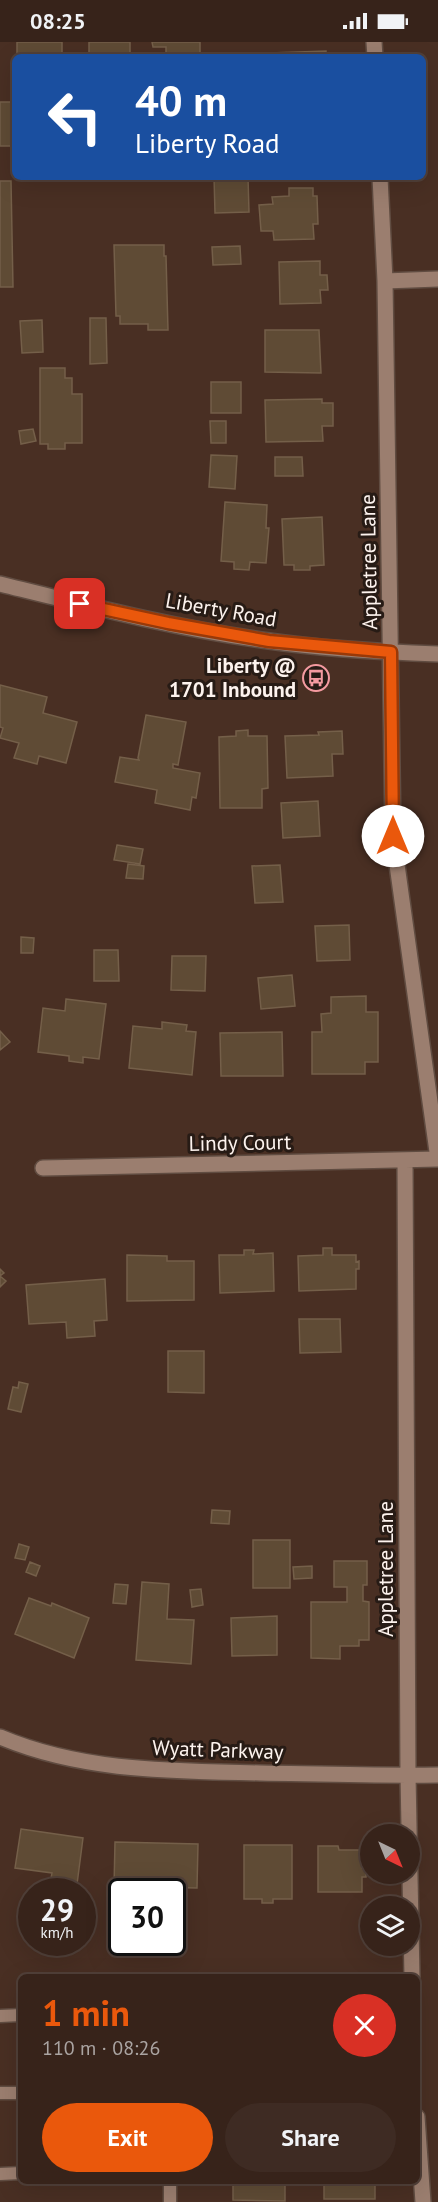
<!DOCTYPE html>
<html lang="en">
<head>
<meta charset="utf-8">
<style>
  body { margin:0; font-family:"PT Sans",sans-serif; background:#3e2b23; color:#f1f3f6; height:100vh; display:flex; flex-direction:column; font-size:22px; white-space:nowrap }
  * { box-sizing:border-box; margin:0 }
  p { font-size:20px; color:#aaa4a2 }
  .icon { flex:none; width:33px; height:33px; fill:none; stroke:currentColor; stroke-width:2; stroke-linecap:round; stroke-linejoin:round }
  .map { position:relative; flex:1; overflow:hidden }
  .details { position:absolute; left:18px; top:1932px; width:402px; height:210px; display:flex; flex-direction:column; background:#37231a; border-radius:9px; box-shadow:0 6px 24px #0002,0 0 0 2px #514039 }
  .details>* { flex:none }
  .hud { position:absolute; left:12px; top:12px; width:414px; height:126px; border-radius:9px; box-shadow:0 6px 24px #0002,0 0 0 2px #514039; background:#1a4fa0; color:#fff; overflow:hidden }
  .needle { width:39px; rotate:137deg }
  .buttons { position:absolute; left:360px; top:1782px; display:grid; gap:12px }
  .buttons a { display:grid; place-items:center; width:60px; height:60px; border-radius:50%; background:#37231a; box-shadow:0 6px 24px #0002,0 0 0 2px #514039; font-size:30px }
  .speed { position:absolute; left:18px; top:1836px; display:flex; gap:12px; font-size:30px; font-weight:700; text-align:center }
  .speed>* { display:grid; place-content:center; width:78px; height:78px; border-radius:50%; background:#37231a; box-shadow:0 6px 24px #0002,0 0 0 2px #514039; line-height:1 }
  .speed small { font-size:15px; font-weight:400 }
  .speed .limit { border:3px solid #111; border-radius:9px; background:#fff; color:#111 }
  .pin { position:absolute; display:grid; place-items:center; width:51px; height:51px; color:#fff; margin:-26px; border-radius:12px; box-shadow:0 3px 9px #0006 }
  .me { position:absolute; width:66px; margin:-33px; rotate:0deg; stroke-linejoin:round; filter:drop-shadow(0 0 4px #0008) }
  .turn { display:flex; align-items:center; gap:21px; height:126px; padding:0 24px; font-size:27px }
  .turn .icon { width:78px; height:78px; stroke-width:2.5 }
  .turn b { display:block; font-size:42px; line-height:51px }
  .round { display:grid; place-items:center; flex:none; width:63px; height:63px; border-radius:32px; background:#3e2b23 }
  .head { display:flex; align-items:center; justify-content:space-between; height:102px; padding:0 24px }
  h1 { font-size:36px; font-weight:700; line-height:45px; color:#ea580c }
  .button { display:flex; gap:12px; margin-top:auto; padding:12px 24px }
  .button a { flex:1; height:69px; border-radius:36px; background:#ea580c; color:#fff; font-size:24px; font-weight:700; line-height:69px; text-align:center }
  .button a+a { background:#3e2b23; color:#f1f3f6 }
  .status { display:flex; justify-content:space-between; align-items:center; height:42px; padding:0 30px; background:#37231a; direction:ltr }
  .status svg { height:16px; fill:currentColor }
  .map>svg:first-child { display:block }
</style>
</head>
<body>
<div class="status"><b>08:25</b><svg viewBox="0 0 49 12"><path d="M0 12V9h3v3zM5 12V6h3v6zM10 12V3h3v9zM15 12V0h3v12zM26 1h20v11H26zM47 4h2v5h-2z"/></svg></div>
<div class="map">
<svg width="438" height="2160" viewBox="0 0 438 2160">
  <rect width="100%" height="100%" fill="#492f23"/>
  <!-- building -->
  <path fill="#5f4b35" stroke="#745f49" stroke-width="1.5" d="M17 0H62V15H17Z
    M89 0H130V15H89Z
    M152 0H200V15H166V5H153Z
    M326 9V15H271L270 11Z
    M0 60H15V104H0Z
    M214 135H248L249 170 215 171Z
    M0 139H11L13 245H0Z
    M289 146H313V154H317L318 182H313L314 197 274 198 273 189H261L259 163 273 162 272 155 289 154Z
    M114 203H164V214H166L168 288H148V282H120V274H116Z
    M240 204 241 222 213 223 212 205Z
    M320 219V233H327L328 248H320L321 261 280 262 279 220Z
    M90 276H106L107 321 90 322Z
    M42 278 43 310 22 311 20 279Z
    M265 288H319L321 331 265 330Z
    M40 326H65V336H72V352H82V401H65V407H48V402H40Z
    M211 340H241V371H211Z
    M322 357V361H333V384H322L323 399 266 400 265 358Z
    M210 379H226V401H211Z
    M33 387 36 399 21 402 19 389Z
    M211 413 237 414 235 447 209 445Z
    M275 415H302L303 434H275Z
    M225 460 267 463 266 486H269L266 521 250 520 249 528 234 527V520L221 519Z
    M322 475 324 523 310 524V528H294V523H284L282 477Z
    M0 643 47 655 43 671 77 680 66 721 39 714 37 722 14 716 19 701 0 696 3 686 0 685Z
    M146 673 186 680 178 723 173 722V726L200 731 196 756 192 755 190 768 155 761 157 748 115 740 120 715 139 718 138 716Z
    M248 688V694H267L268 746 262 747V766H220L219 695 236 694V689Z
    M342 689 343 712H332L333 734 287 736 285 694 319 693 318 690Z
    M318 759 320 794 283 796 281 761Z
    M117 803 143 807 140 822 114 818Z
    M128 822 144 824 143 837 126 836Z
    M280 823 283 860 255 861 252 824Z
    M349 883 350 918 317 919 315 884Z
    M21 895 34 896 33 911H21Z
    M94 908H118L119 939H94Z
    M172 914H206L205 949 171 948Z
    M292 933 295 964 261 967 258 936Z
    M366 954V970H378V1020H365V1032H312V990H322L321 972 331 971V955Z
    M66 957 106 962 99 1017 83 1015V1021L69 1019V1014L38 1010 43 966 65 969Z
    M162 980 187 983 186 989 196 990 192 1033 129 1026 133 984 162 987Z
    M0 989 10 1000 0 1008Z
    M282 990 283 1034H221L220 991Z
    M323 1206H332V1213H356V1220L359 1219V1227H356V1247L299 1249 298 1214 323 1213Z
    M244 1208H254L253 1212 273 1211 274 1249 220 1251 219 1213H244Z
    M127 1213 167 1214V1219H194V1258L127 1259Z
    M0 1227 4 1231 0 1234 6 1239 0 1245Z
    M105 1237 107 1278 94 1279 95 1294 67 1296 66 1280 29 1282 26 1243Z
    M299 1277H340L341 1310 300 1311Z
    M168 1309H204V1351L168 1350Z
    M19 1340 28 1342 21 1370 8 1367 13 1345 18 1346Z
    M212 1468 230 1469 229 1482 211 1481Z
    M253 1498H290V1546H253Z
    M19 1502 29 1505 25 1518 15 1516Z
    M334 1519H367V1543H363V1559L369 1560V1598H359V1604H340V1617L311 1616V1560H347V1545H334Z
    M30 1520 40 1524 36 1534 26 1530Z
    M312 1524V1536L294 1537 293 1525Z
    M142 1540 169 1542 167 1577 194 1578 191 1622 136 1618Z
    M115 1542 128 1543 126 1562 113 1561Z
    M201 1547 203 1563 192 1565 190 1548Z
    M29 1556 51 1564 52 1561 89 1576 74 1616 15 1592Z
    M277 1574V1613L232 1614 231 1576Z
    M21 1787 83 1796 76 1850 49 1847 52 1831 15 1826Z
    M115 1800 198 1802 197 1846 152 1845V1850H122V1860H120V1845H114Z
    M244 1803H292V1857H273V1861H262V1857H244Z
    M318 1804H338L339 1808H362V1826L366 1827V1835H362V1850H318Z
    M82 1855 87 1857 83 1874H82Z
    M233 2139H285V2159L233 2158Z
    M324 2139H375V2157H324Z"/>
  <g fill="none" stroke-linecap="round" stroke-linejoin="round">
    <defs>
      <path id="lane" d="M0 1974 21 1973
        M0 2051H21
        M0 2132 21 2131
        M170 2139V2160"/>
      <path id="street" d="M374 0 375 15
        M380 135 385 239 393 794 438 1117
        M385 239 438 237
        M405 1118 408 1734 412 1935
        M43 1126 438 1117
        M0 1695C83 1730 172 1729 260 1731 319 1732 379 1734 438 1733
        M417 2075 423 2160"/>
      <path id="secondary" d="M0 542C89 564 178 587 269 599 325 607 382 610 438 612"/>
    </defs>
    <!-- lane casing -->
    <use href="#lane" stroke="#604c41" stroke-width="15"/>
    <!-- street casing -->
    <use href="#street" stroke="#604c41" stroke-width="18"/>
    <!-- secondary casing -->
    <use href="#secondary" stroke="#604c41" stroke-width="18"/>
    <!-- lane -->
    <use href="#lane" stroke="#9b7e6f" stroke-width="12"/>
    <!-- street -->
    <use href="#street" stroke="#9b7e6f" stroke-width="15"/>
    <!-- secondary -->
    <use href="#secondary" stroke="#9b7e6f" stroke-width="15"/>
  </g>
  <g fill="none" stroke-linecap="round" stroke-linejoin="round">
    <defs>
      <path id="route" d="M80 562 168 581 269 599 391 610 393 794"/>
    </defs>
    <!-- route casing -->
    <use href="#route" stroke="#983908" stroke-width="15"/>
    <!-- route -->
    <use href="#route" stroke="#ea580c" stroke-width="10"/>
  </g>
  <!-- icons -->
  <defs>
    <symbol id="bus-ring" viewBox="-11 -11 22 22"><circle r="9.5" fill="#271b15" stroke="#f49aa0" stroke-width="1.5"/><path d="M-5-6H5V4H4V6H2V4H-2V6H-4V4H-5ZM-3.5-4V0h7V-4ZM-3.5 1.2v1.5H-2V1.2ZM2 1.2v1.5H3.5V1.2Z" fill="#f49aa0"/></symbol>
  </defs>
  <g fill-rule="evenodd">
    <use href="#bus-ring" x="301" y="621" width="30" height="30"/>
  </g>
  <g text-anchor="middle" stroke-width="6" stroke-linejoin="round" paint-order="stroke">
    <!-- street labels -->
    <g font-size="21" fill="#fdf3ee" stroke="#271b15">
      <text transform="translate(369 520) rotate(-91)" y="7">Appletree Lane</text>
      <text transform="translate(221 568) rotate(10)" y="7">Liberty Road</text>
      <text transform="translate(240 1101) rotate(-1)" y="7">Lindy Court</text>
      <text transform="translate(386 1527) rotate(-90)" y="7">Appletree Lane</text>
      <text transform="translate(218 1708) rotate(2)" y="7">Wyatt Parkway</text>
    </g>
    <!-- poi labels -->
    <g font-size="21" font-weight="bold" fill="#fdf3ee" stroke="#271b15" text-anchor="end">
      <text x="296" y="631">Liberty @<tspan x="296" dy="24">1701 Inbound</tspan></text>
    </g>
  </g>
</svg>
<div class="buttons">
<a><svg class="needle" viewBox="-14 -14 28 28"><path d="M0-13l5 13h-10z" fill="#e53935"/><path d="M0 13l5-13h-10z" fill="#aaa4a2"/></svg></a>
<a><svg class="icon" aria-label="layers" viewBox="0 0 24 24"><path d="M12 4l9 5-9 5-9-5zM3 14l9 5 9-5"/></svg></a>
</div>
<div class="speed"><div>29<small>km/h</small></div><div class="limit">30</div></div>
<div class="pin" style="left:80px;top:562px;background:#d93025"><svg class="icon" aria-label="arrive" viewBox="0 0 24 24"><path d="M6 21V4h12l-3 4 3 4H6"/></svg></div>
<svg class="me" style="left:393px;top:794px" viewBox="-20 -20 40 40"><circle r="19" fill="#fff"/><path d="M0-13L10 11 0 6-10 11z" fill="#ea580c"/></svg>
<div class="hud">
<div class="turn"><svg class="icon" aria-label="left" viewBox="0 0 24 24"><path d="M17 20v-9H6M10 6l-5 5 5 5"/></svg><div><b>40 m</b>Liberty Road</div></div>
</div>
<section class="details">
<div class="head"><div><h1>1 min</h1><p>110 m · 08:26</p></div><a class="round" style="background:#d93025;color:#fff"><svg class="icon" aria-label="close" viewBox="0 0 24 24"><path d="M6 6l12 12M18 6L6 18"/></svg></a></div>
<div class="button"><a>Exit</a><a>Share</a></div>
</section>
</div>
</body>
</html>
